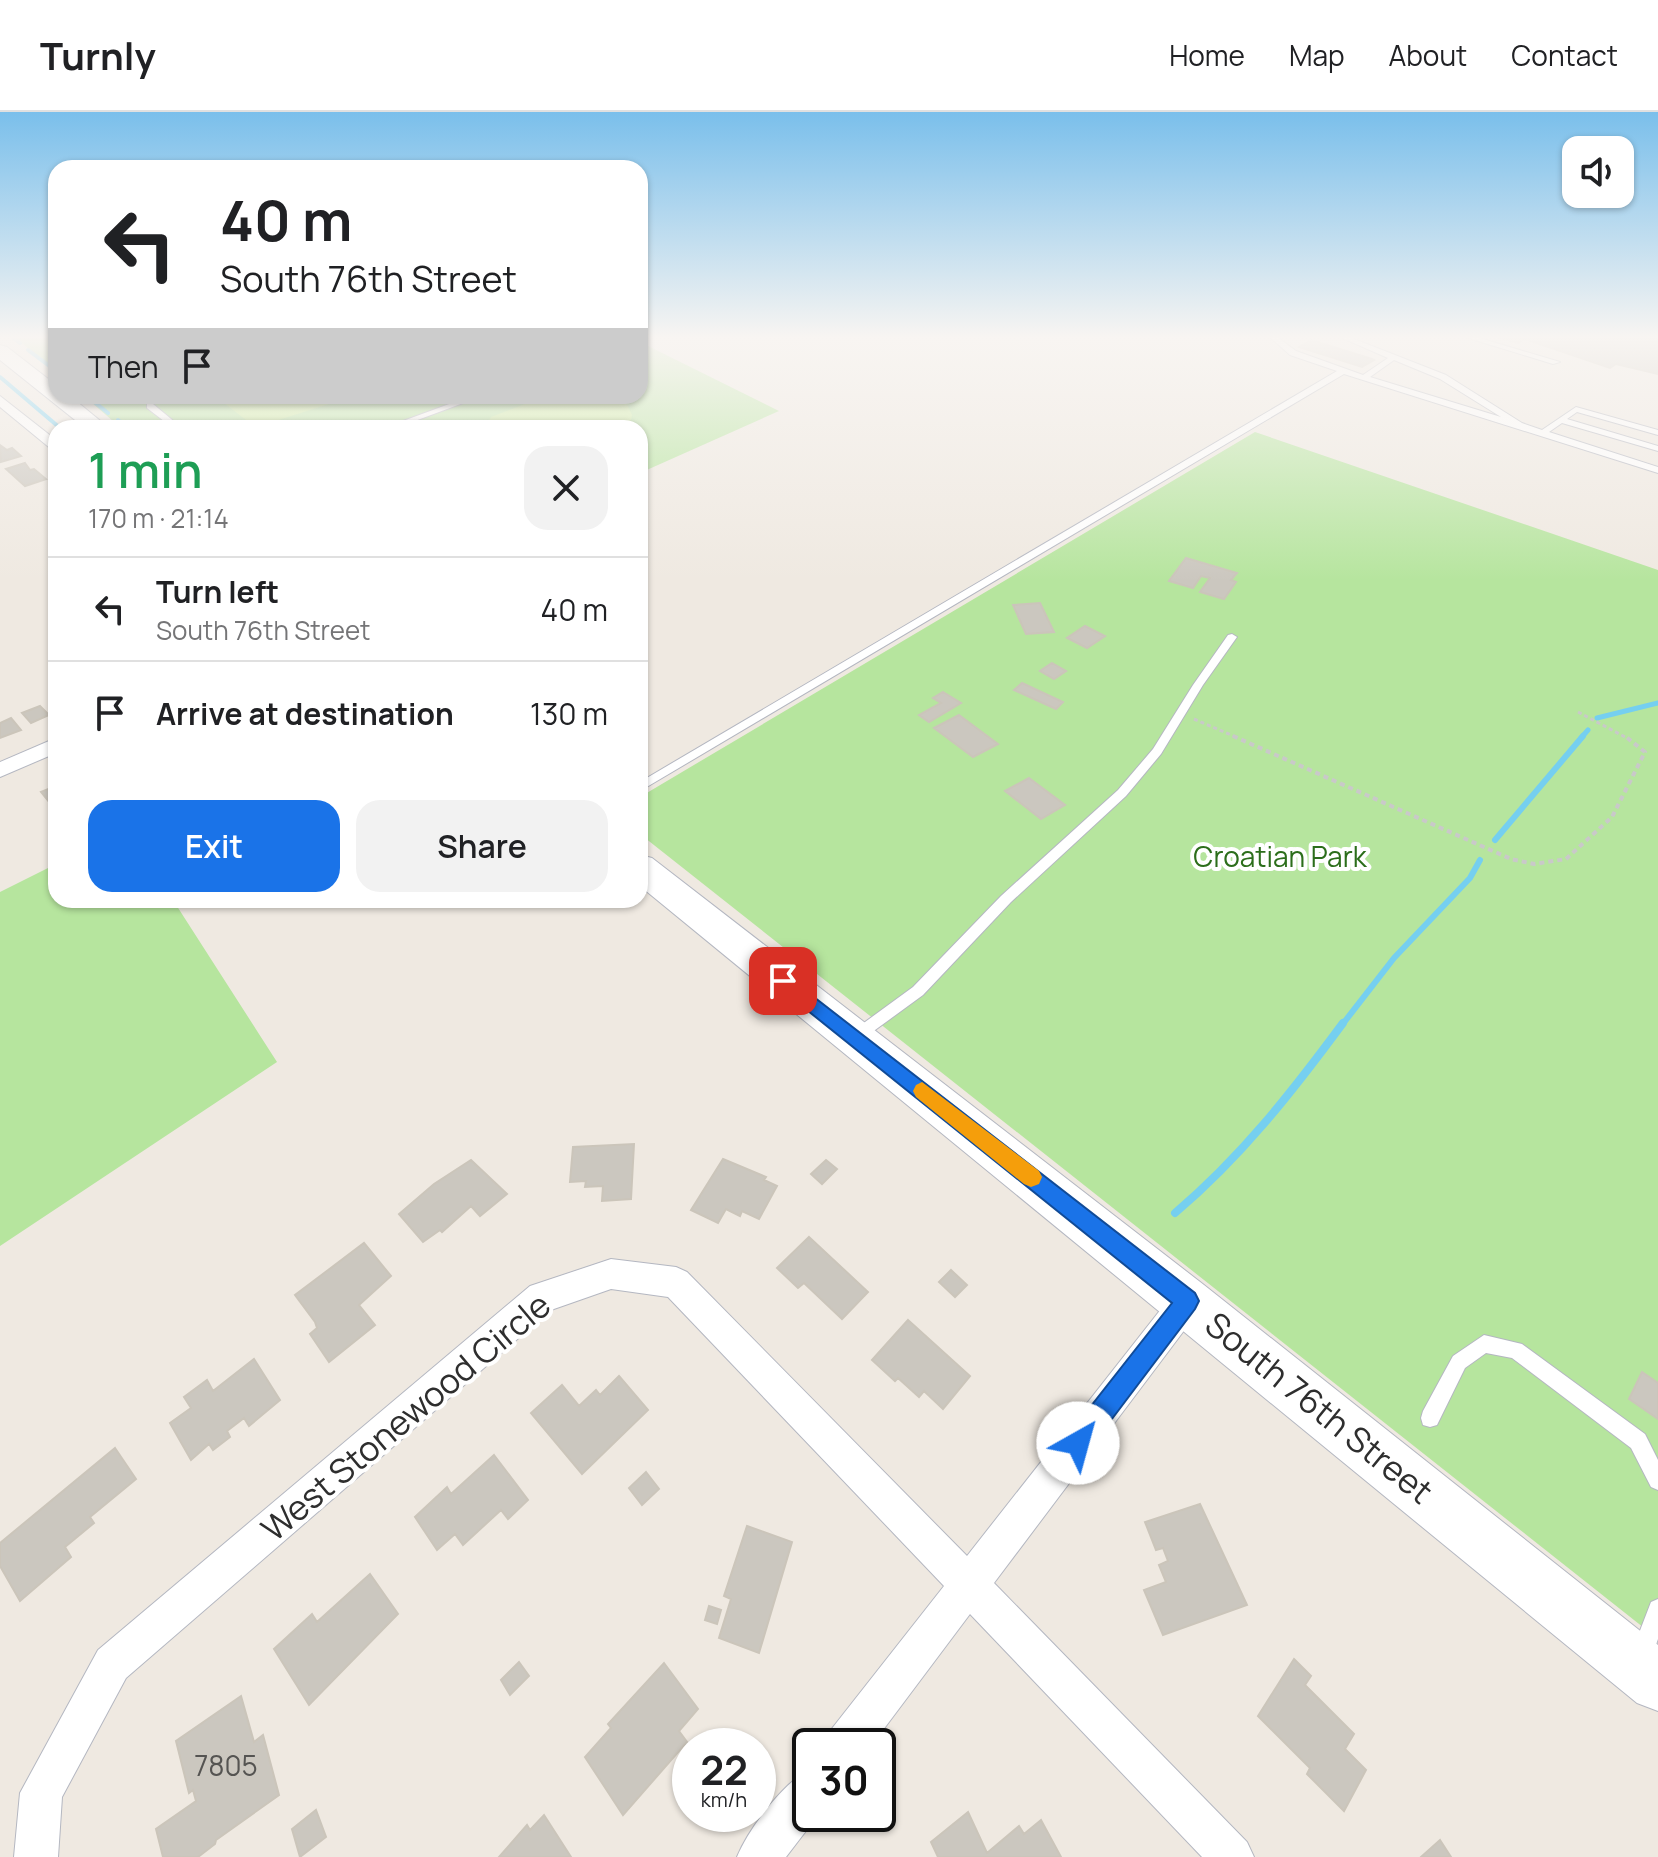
<!DOCTYPE html>
<html lang="en">
<head>
<meta charset="utf-8">
<style>
  body { margin:0; font-family:Manrope,sans-serif; background:#f2f2f2; color:#202124; height:100vh; display:flex; flex-direction:column; font-size:30px; white-space:nowrap }
  * { box-sizing:border-box; margin:0 }
  p { font-size:26px; color:#757577 }
  .icon { flex:none; width:44px; height:44px; fill:none; stroke:currentColor; stroke-width:2; stroke-linecap:round; stroke-linejoin:round }
  .map { position:relative; flex:1; overflow:hidden }
  .side { position:absolute; left:48px; top:308px; width:600px; height:488px; display:flex; flex-direction:column; background:#fff; border-radius:24px; box-shadow:0 2px 6px #0004 }
  .side>* { flex:none }
  .banner { position:absolute; left:48px; top:48px; width:600px; height:244px; border-radius:24px; box-shadow:0 2px 6px #0004; background:#fff; color:#202124; overflow:hidden }
  .controls { position:absolute; left:1562px; top:24px; display:grid; gap:16px }
  .controls a { display:grid; place-items:center; width:72px; height:72px; border-radius:16px; background:#fff; box-shadow:0 2px 6px #0004; font-size:40px }
  .speed { position:absolute; left:672px; top:1616px; display:flex; gap:16px; font-size:40px; font-weight:700; text-align:center }
  .speed>* { display:grid; place-content:center; width:104px; height:104px; border-radius:50%; background:#fff; box-shadow:0 2px 6px #0004; line-height:1 }
  .speed small { font-size:20px; font-weight:400 }
  .speed .limit { border:4px solid #111; border-radius:12px; background:#fff; color:#111 }
  .pin { position:absolute; display:grid; place-items:center; width:68px; height:68px; color:#fff; margin:-34px; border-radius:16px; box-shadow:0 4px 12px #0006 }
  .me { position:absolute; width:88px; margin:-44px; rotate:38deg; stroke-linejoin:round; filter:drop-shadow(0 0 6px #0008) }
  .turn { display:flex; align-items:center; gap:28px; height:168px; padding:0 40px; font-size:36px }
  .turn .icon { width:104px; height:104px; stroke-width:2.5 }
  .turn b { display:block; font-size:56px; line-height:68px }
  .then { display:flex; align-items:center; height:76px; padding:0 40px; background:#0003; gap:16px; font-size:30px }
  .round { display:grid; place-items:center; flex:none; width:84px; height:84px; border-radius:24px; background:#f2f2f2 }
  .summary { display:flex; align-items:center; justify-content:space-between; height:136px; padding:0 40px }
  h1 { font-size:48px; font-weight:600; line-height:60px; color:#1e9e55 }
  .button { display:flex; gap:16px; margin-top:auto; padding:16px 40px }
  .button a { flex:1; height:92px; border-radius:24px; background:#1a73e8; color:#fff; font-size:32px; font-weight:600; line-height:92px; text-align:center }
  .button a+a { background:#f2f2f2; color:#202124 }
  ul { padding:0; list-style:none }
  li { display:flex; align-items:center; gap:24px; height:104px; padding:0 40px; border-top:2px solid #e0e0e0 }
  li div { flex:1 }
  li b { display:block; font-size:30px }
  li em { font-style:normal }
  header { display:flex; align-items:center; gap:48px; box-sizing:border-box; height:112px; padding:0 40px; background:#fff; border-bottom:2px solid #e0e0e0 }
  header strong { font-size:38px }
  nav { display:flex; gap:44px; margin-inline-start:auto; font-size:28px }
  .map>svg:first-child { display:block }
</style>
</head>
<body>
<header>
<strong>Turnly</strong>
<nav><a>Home</a><a>Map</a><a>About</a><a>Contact</a></nav>
</header>
<div class="map">
<svg width="1658" height="1745" viewBox="0 0 1658 1745">
  <rect width="100%" height="100%" fill="#efe9e1"/>
  <!-- green -->
  <path fill="#b6e59e" d="M15 225H56V260Z
    M640 230 779 299 640 361V316H121L84 284H640Z
    M1255 320 1658 458V1527L640 722V685Z
    M56 752V788H173L277 950 0 1134V780Z"/>
  <!-- pitch -->
  <path fill="#c9ec9a" d="M215 284H354L266 312 250 311Z
    M546 284H623L632 303 629 316H496L487 312 491 305Z"/>
  <g fill="none" stroke-linecap="round" stroke-linejoin="round">
    <!-- stream-far3 -->
    <path stroke="#75cff0" stroke-width="4" d="M12 225 20 231
      M28 238 56 259
      M0 265 60 316
      M87 284 108 301
      M118 308 128 316"/>
    <!-- stream-far2 -->
    <path stroke="#75cff0" stroke-width="5" d="M1597 606 1658 591
      M1581 626 1588 618"/>
    <!-- stream-far1 -->
    <path stroke="#75cff0" stroke-width="6" d="M1495 728 1583 624
      M1342 913 1394 846 1470 766 1480 748"/>
    <!-- stream -->
    <path stroke="#75cff0" stroke-width="8" d="M1175 1101C1241 1045 1292 980 1343 911"/>
  </g>
  <!-- building -->
  <path fill="#cbc7bf" stroke="#cbc5ba" stroke-width="2" d="M1497 225H1658V262L1616 252 1610 256 1525 227 1518 231Z
    M1311 228 1372 247 1374 248 1362 255 1299 235Z
    M0 333 7 338 12 336 21 344 1 350Z
    M25 351 30 358 34 357 46 367 25 374 6 357Z
    M1186 446 1237 461 1231 468 1236 470 1224 487 1200 480 1210 466 1201 464 1193 476 1169 469Z
    M1040 491 1054 520 1026 522 1013 493Z
    M1085 514 1105 524 1087 536 1067 526Z
    M1052 551 1066 559 1054 567 1040 559Z
    M1022 571 1063 590 1056 597 1014 578Z
    M943 580 961 591 929 610 919 603 941 591 933 586Z
    M40 594 49 603 31 611 22 601Z
    M959 603 998 632 973 645 934 616Z
    M11 606 21 618 0 626V611Z
    M1029 666 1065 693 1041 707 1005 679Z
    M56 674V688L50 691 41 680Z
    M634 1032 631 1087 602 1089 603 1074 585 1075 586 1069 570 1070 573 1035Z
    M723 1047 766 1065 764 1068 777 1074 759 1107 742 1099 740 1104 726 1097 718 1111 691 1098Z
    M471 1048 507 1082 480 1104 471 1094 442 1120 440 1118 423 1130 399 1102 434 1072Z
    M826 1048 837 1057 822 1072 811 1062Z
    M809 1125 868 1180 842 1207 804 1171 798 1176 777 1156Z
    M364 1131 391 1164 359 1193 375 1213 329 1250 310 1222 317 1216 315 1210 295 1183Z
    M951 1158 967 1173 955 1185 939 1170Z
    M908 1208 970 1264 943 1297 924 1279 919 1285 898 1266 895 1269 872 1248Z
    M254 1247 280 1288 249 1314 244 1306 227 1319 230 1325 213 1338 209 1332 191 1348 170 1311 191 1296 184 1285 207 1268 213 1279Z
    M1642 1260 1658 1271V1307L1629 1287Z
    M619 1264 648 1298 582 1362 531 1301 562 1273 579 1294 596 1278 600 1283Z
    M115 1336 136 1367 90 1405 94 1411 65 1435 71 1445 20 1489 0 1454V1431Z
    M494 1343 528 1388 508 1407 501 1398 463 1433 455 1422 437 1438 415 1405 447 1375 451 1382Z
    M646 1360 659 1377 642 1393 629 1376Z
    M1200 1392 1247 1493 1163 1523 1144 1478 1166 1470 1159 1453 1168 1449 1163 1436 1156 1438 1145 1410Z
    M747 1414 792 1430 759 1541 719 1526 731 1487 724 1484Z
    M370 1462 398 1502 309 1593 274 1537 312 1502 317 1510Z
    M709 1494 721 1498 717 1512 705 1508Z
    M1294 1547 1311 1564 1305 1573 1354 1622 1345 1637 1366 1658 1344 1699 1307 1662 1310 1656 1258 1604Z
    M519 1550 529 1564 510 1583 501 1568Z
    M664 1551 698 1597 679 1619 687 1630 623 1703 585 1645 611 1616 608 1612Z
    M241 1584 254 1630 263 1623 279 1683 216 1728 215 1732 198 1745H163L156 1717 196 1689 193 1678 189 1681 176 1629Z
    M316 1698 326 1725 300 1745 292 1717Z
    M968 1700 987 1741 1019 1714 1024 1722 1041 1708 1061 1745H938L931 1730Z
    M544 1703 571 1745H499L527 1713 530 1718Z
    M1440 1728 1451 1745H1421Z"/>
  <g fill="none" stroke-linecap="round" stroke-linejoin="round">
    <defs>
      <path id="service" d="M1270 225H1277L1296 239 1363 263 1388 246 1340 225H1349L1446 263 1522 311 1542 318 1576 295 1658 318V323L1577 300 1567 307 1658 334V339L1562 311 1549 320 1658 355V361L1344 262 640 679V670L1337 259 1290 243ZM1394 248 1440 267 1501 305 1370 265Z
        M1465 225H1476L1560 250 1553 252Z
        M471 284H482L396 316H384Z
        M147 292H153L182 316H173L147 296Z
        M1232 522 1237 525 1203 573 1161 642 1126 684 1011 790 923 883 860 929 855 931 850 929 848 925 850 921 913 875 1001 784 1118 678 1153 637 1193 573 1228 523Z
        M1484 1223 1522 1232 1645 1322 1658 1348V1378L1651 1375 1631 1336 1512 1246 1486 1241 1465 1256 1437 1313 1430 1315 1423 1313 1421 1306 1423 1299 1453 1244Z
        M1658 1487V1527L1650 1550 1642 1553 1634 1550 1631 1542 1651 1490Z"/>
      <path id="minor" d="M0 284 56 328V341L0 295Z
        M56 626V641L0 665V650Z
        M611 1147 676 1155 687 1160 967 1444 1176 1178 1187 1173 1198 1178 1203 1189 1198 1200 994 1471 1247 1730 1254 1745H1202L970 1502 871 1634H824L830 1619 944 1474 668 1185 611 1177 551 1198 126 1566 62 1685 58 1745H14L20 1681 98 1538 530 1174Z
        M810 1658V1702H819L786 1745H737C748 1718 784 1669 810 1658Z"/>
      <path id="secondary" d="M0 233 7 235 56 273V284H70L109 316H85L0 248Z
        M640 743 652 746 1204 1173 1658 1533V1599L1637 1591 640 774Z"/>
    </defs>
    <!-- service casing -->
    <use href="#service" stroke="#b4b7c1" stroke-width="2"/>
    <!-- minor casing -->
    <use href="#minor" stroke="#b4b7c1" stroke-width="2"/>
    <!-- secondary casing -->
    <use href="#secondary" stroke="#b4b7c1" stroke-width="2"/>
    <!-- path-far1 -->
    <path stroke="#c9c9c9" stroke-width="3" stroke-dasharray="4 3" stroke-linecap="butt" d="M1578 600 1627 626
      M1194 607 1238 626"/>
    <!-- path -->
    <path stroke="#c9c9c9" stroke-width="4" stroke-dasharray="5 4" stroke-linecap="butt" d="M1233 624 1511 747 1534 752 1566 747 1612 705 1645 640 1625 624"/>
    <!-- service -->
    <use href="#service" fill="#fff" fill-rule="evenodd"/>
    <!-- minor -->
    <use href="#minor" fill="#fff" fill-rule="evenodd"/>
    <!-- secondary -->
    <use href="#secondary" fill="#fff" fill-rule="evenodd"/>
  </g>
  <!-- sky -->
  <linearGradient id="sky" x2="0" y2="1"><stop stop-color="#7abfeb"/><stop offset="0.48" stop-color="#f8f5f2"/><stop offset="1" stop-color="#f8f5f2" stop-opacity="0"/></linearGradient>
  <rect width="1658" height="469" fill="url(#sky)"/>
  <!-- route -->
  <path fill="#1a73e8" stroke="#114b97" stroke-width="2" d="M783 861 1195 1181 1199 1189 1195 1197 1087 1340 1078 1343 1069 1340 1066 1331 1069 1322 1172 1191 777 874 774 869Z"/>
  <!-- slow -->
  <path fill="#f59e0b" d="M922 970 1039 1059 1042 1065 1039 1072 1031 1075 1024 1072 916 985 913 979 916 973Z"/>
  <g text-anchor="middle" stroke-width="8" stroke-linejoin="round" paint-order="stroke">
    <!-- park labels -->
    <g font-size="28" fill="#2c6e1b" stroke="#fff">
      <text x="1280" y="755">Croatian Park</text>
    </g>
    <!-- near-number labels -->
    <g font-size="28" fill="#555452">
      <text x="226" y="1664">7805</text>
    </g>
    <!-- near-street labels -->
    <g font-size="34" fill="#2e2e2e" stroke="#fff">
      <text transform="translate(1319 1296) rotate(39)" y="12">South 76th Street</text>
      <text transform="translate(406 1305) rotate(-40)" y="12">West Stonewood Circle</text>
    </g>
  </g>
</svg>
<div class="controls">
<a><svg class="icon" aria-label="sound" viewBox="0 0 24 24"><path d="M4 9h4l5-4v14l-5-4H4zM17 9q2 3 0 6"/></svg></a>
</div>
<div class="speed"><div>22<small>km/h</small></div><div class="limit">30</div></div>
<div class="pin" style="left:783px;top:869px;background:#d93025"><svg class="icon" aria-label="arrive" viewBox="0 0 24 24"><path d="M6 21V4h12l-3 4 3 4H6"/></svg></div>
<svg class="me" style="left:1078px;top:1331px" viewBox="-20 -20 40 40"><circle r="19" fill="#fff"/><path d="M0-13L10 11 0 6-10 11z" fill="#1a73e8"/></svg>
<div class="banner">
<div class="turn"><svg class="icon" aria-label="left" viewBox="0 0 24 24"><path d="M17 20v-9H6M10 6l-5 5 5 5"/></svg><div><b>40 m</b>South 76th Street</div></div>
<div class="then">Then<svg class="icon" aria-label="arrive" viewBox="0 0 24 24"><path d="M6 21V4h12l-3 4 3 4H6"/></svg></div>
</div>
<section class="side">
<div class="summary"><div><h1>1 min</h1><p>170 m · 21:14</p></div><a class="round"><svg class="icon" aria-label="close" viewBox="0 0 24 24"><path d="M6 6l12 12M18 6L6 18"/></svg></a></div>
<ul>
<li><svg class="icon" aria-label="left" viewBox="0 0 24 24"><path d="M17 20v-9H6M10 6l-5 5 5 5"/></svg><div><b>Turn left</b><p>South 76th Street</p></div><em>40 m</em></li>
<li><svg class="icon" aria-label="arrive" viewBox="0 0 24 24"><path d="M6 21V4h12l-3 4 3 4H6"/></svg><div><b>Arrive at destination</b></div><em>130 m</em></li>
</ul>
<div class="button"><a>Exit</a><a>Share</a></div>
</section>
</div>
</body>
</html>
